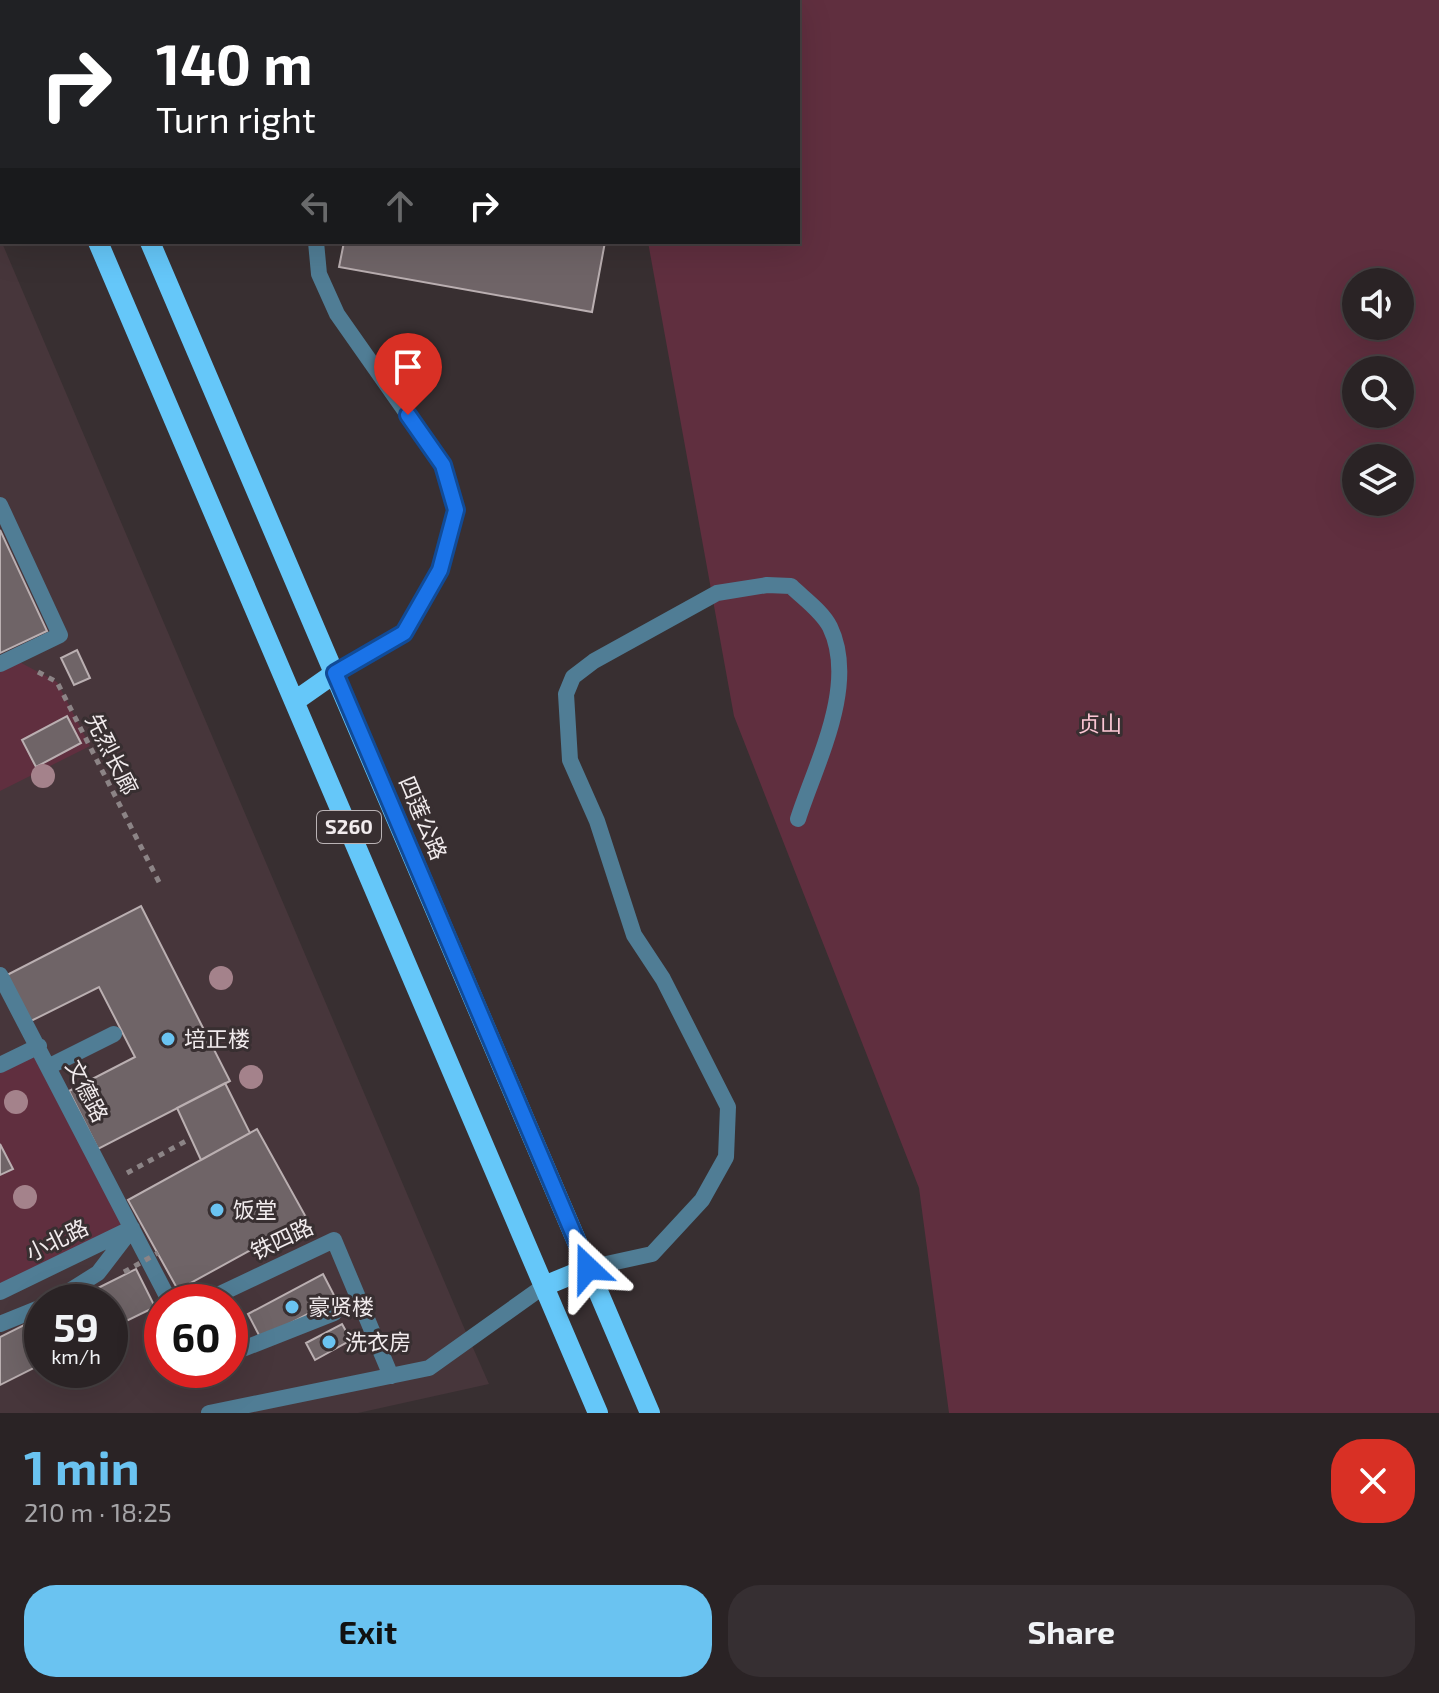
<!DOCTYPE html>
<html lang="en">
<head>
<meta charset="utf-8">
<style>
  body { margin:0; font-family:"Exo 2","Noto Sans SC",sans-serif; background:#362f32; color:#f1f3f6; height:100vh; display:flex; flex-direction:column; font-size:30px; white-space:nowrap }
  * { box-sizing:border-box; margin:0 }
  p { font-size:26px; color:#a5a4a7 }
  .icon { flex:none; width:44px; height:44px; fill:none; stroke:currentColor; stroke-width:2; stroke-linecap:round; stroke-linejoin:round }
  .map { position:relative; height:1413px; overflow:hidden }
  .drawer { display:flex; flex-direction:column; background:#2a2325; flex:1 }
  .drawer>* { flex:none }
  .banner { position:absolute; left:0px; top:0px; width:800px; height:244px; box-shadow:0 8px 32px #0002,0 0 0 2px #464042; background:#202124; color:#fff; overflow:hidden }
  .fabs { position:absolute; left:1342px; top:268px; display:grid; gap:16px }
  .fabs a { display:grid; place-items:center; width:72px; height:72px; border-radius:50%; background:#2a2325; box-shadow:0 8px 32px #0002,0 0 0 2px #464042; font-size:40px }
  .speed { position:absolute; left:24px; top:1284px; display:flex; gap:16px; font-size:40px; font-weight:700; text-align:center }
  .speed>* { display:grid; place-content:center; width:104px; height:104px; border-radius:50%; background:#2a2325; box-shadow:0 8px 32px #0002,0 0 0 2px #464042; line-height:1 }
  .speed small { font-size:20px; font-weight:400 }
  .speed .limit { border:12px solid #d22; background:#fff; color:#111 }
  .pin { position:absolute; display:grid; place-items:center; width:68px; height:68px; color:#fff; margin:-82px -34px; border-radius:50% 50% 50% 0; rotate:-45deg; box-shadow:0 0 8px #0007 }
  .pin .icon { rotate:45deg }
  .me { position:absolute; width:88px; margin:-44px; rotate:337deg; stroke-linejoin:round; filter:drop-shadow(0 0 6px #0008) }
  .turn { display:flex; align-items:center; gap:28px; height:168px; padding:0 24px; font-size:36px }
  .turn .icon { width:104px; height:104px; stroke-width:2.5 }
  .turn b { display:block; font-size:56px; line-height:68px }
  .lanes { display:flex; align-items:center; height:76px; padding:0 24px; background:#0003; justify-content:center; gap:40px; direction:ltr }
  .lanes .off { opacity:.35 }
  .round { display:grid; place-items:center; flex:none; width:84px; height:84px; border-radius:32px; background:#362f32 }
  .summary { display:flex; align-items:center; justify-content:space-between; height:136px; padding:0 24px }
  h1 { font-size:48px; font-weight:700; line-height:60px; color:#6ac3f1 }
  .button { display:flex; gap:16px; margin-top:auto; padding:16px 24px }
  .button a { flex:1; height:92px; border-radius:32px; background:#6ac3f1; color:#111; font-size:32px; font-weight:700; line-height:92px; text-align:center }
  .button a+a { background:#362f32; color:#f1f3f6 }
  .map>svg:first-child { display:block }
</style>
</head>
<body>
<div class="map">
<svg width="1439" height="1413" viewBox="0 0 1439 1413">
  <rect width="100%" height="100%" fill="#382f31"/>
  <!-- built -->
  <path fill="#47363b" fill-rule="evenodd" d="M0 238 462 1323 489 1384 358 1413H0ZM42 1302H110V1370H42ZM162 1302H230V1370H162Z"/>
  <!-- green -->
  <path fill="#602f3f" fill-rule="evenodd" d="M722 0H1439V1413H949L919 1188 734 716 648 242H798V2ZM1356 282H1400V326H1356ZM1356 370H1400V414H1356ZM1356 458H1400V502H1356Z
    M12 658 57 682 90 746 0 791V664Z
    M39 1046 132 1228 0 1292V1065Z"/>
  <!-- building -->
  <path fill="#6f6467" stroke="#baafb1" stroke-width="2" d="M220 0H325L326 2H221Z
    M593 0H696V2H593Z
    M344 242H605L592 312 339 267Z
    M0 530 47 631 0 653Z
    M77 650 90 678 74 685 61 658Z
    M67 716 81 743 36 767 22 740Z
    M141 906 230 1081 98 1149 69 1091 135 1057 99 987 31 1021 7 975Z
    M225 1083 250 1133 201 1160 177 1108Z
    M257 1129 307 1219 178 1290 128 1200Z
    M0 1144 13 1169 0 1175Z
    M136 1269 155 1307 110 1329V1302H70Z
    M323 1274 336 1299 261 1339 248 1314Z
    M42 1316V1364L0 1385V1337Z
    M342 1324 351 1340 315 1360 306 1343Z"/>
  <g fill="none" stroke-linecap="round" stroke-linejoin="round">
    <!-- path -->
    <path stroke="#8c8486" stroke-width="5" stroke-dasharray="6 6" stroke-linecap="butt" d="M38 672 57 682 161 886
      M127 1173 186 1141"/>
    <!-- service -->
    <path stroke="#507d95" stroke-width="16" d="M393 0V2
      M548 2V0
      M316 242 319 274 337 314 443 465 456 510 440 570 404 633 335 673
      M0 505 60 635 0 664
      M0 975 170 1302
      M0 1065 39 1046
      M50 1066 114 1034
      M0 1292 132 1228
      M52 1302 98 1273 131 1230
      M203 1302 334 1240 391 1376
      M0 1324 42 1307
      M230 1354 334 1313
      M209 1413 429 1368 544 1286"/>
    <!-- minor -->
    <path stroke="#507d95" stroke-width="16" d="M588 1268 652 1254 702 1200 726 1157 728 1107 663 979 634 935 597 821 570 760 566 694 573 677 594 661 717 593 767 585 791 586C803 598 822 611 830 627 858 685 816 763 798 819"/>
    <!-- primary -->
    <path stroke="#65c7f9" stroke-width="20" d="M46 0 47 2
      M0 14 2 18
      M98 242 598 1413
      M150 242 650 1413
      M295 701 335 673
      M544 1286 588 1268"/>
    <!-- path-bridge -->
    <path stroke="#8c8486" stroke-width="5" stroke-dasharray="6 6" stroke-linecap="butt" d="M124 1272 158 1253"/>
  </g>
  <!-- trees -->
  <g fill="#a4828b">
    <circle cx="43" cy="776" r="12"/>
    <circle cx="221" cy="978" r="12"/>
    <circle cx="251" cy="1077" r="12"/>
    <circle cx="16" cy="1102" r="12"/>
    <circle cx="25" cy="1197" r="12"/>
  </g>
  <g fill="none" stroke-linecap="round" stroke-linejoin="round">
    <defs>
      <path id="route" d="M408 415 443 465 456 510 440 570 404 633 335 673 588 1268"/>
    </defs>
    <!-- route casing -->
    <use href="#route" stroke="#114b97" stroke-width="20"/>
    <!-- route -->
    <use href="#route" stroke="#1a73e8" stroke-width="14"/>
  </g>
  <!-- markers -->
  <g fill="#6ac3f1" stroke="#382f31" stroke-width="3">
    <circle cx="168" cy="1039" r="8"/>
    <circle cx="217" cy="1210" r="8"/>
    <circle cx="292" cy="1307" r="8"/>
    <circle cx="329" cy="1342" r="8"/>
  </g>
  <g text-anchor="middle" stroke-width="6" stroke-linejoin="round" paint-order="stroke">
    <!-- shield labels -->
    <rect fill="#382f31" stroke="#bab3b5" stroke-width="2" x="317" y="811" width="64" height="32" rx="6"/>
    <g font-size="20" font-weight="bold" fill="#f1ebed">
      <text x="349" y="834">S260</text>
    </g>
    <!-- park labels -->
    <g font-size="22" fill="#fcc6d4" stroke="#382f31">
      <text x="1100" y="732">贞山</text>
    </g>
    <!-- street labels -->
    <g font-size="22" fill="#f1ebed" stroke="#382f31">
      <text transform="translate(112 754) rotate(63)" y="8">先烈长廊</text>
      <text transform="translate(423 818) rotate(67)" y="8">四莲公路</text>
      <text transform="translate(87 1091) rotate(63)" y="8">文德路</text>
      <text transform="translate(282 1239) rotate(-25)" y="8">铁四路</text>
      <text transform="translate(57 1240) rotate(-26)" y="8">小北路</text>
    </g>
    <!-- poi labels -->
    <g font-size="22" fill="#f1ebed" stroke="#382f31" text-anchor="start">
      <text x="184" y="1047">培正楼</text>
      <text x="233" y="1218">饭堂</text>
      <text x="308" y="1315">豪贤楼</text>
      <text x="345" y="1350">洗衣房</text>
    </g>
  </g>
</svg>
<div class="fabs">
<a><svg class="icon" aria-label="sound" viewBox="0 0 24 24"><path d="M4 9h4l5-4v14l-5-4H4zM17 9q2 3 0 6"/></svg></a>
<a><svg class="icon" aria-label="search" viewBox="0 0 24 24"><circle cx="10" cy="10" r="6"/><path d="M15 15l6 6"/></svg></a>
<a><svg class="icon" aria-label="layers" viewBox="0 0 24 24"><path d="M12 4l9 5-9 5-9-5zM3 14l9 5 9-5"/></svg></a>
</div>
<div class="speed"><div>59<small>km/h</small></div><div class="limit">60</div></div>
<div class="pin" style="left:408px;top:415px;background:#d93025"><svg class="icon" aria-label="arrive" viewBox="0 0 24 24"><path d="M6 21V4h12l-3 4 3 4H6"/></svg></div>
<svg class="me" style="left:588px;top:1268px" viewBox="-20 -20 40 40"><path d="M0-17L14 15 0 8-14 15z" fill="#1a73e8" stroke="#fff" stroke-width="4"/></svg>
<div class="banner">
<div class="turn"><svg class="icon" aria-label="right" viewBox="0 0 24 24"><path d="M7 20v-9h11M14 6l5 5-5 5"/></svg><div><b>140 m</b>Turn right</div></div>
<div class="lanes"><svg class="icon off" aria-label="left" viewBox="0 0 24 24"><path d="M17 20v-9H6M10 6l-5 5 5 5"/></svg><svg class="icon off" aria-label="ahead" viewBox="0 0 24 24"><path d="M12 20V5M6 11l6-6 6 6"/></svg><svg class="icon" aria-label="right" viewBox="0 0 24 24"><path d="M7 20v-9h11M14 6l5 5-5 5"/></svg></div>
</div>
</div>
<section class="drawer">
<div class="summary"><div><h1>1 min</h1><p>210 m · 18:25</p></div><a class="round" style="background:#d93025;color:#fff"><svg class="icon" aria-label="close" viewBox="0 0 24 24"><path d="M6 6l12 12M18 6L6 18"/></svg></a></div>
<div class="button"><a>Exit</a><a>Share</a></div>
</section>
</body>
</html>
